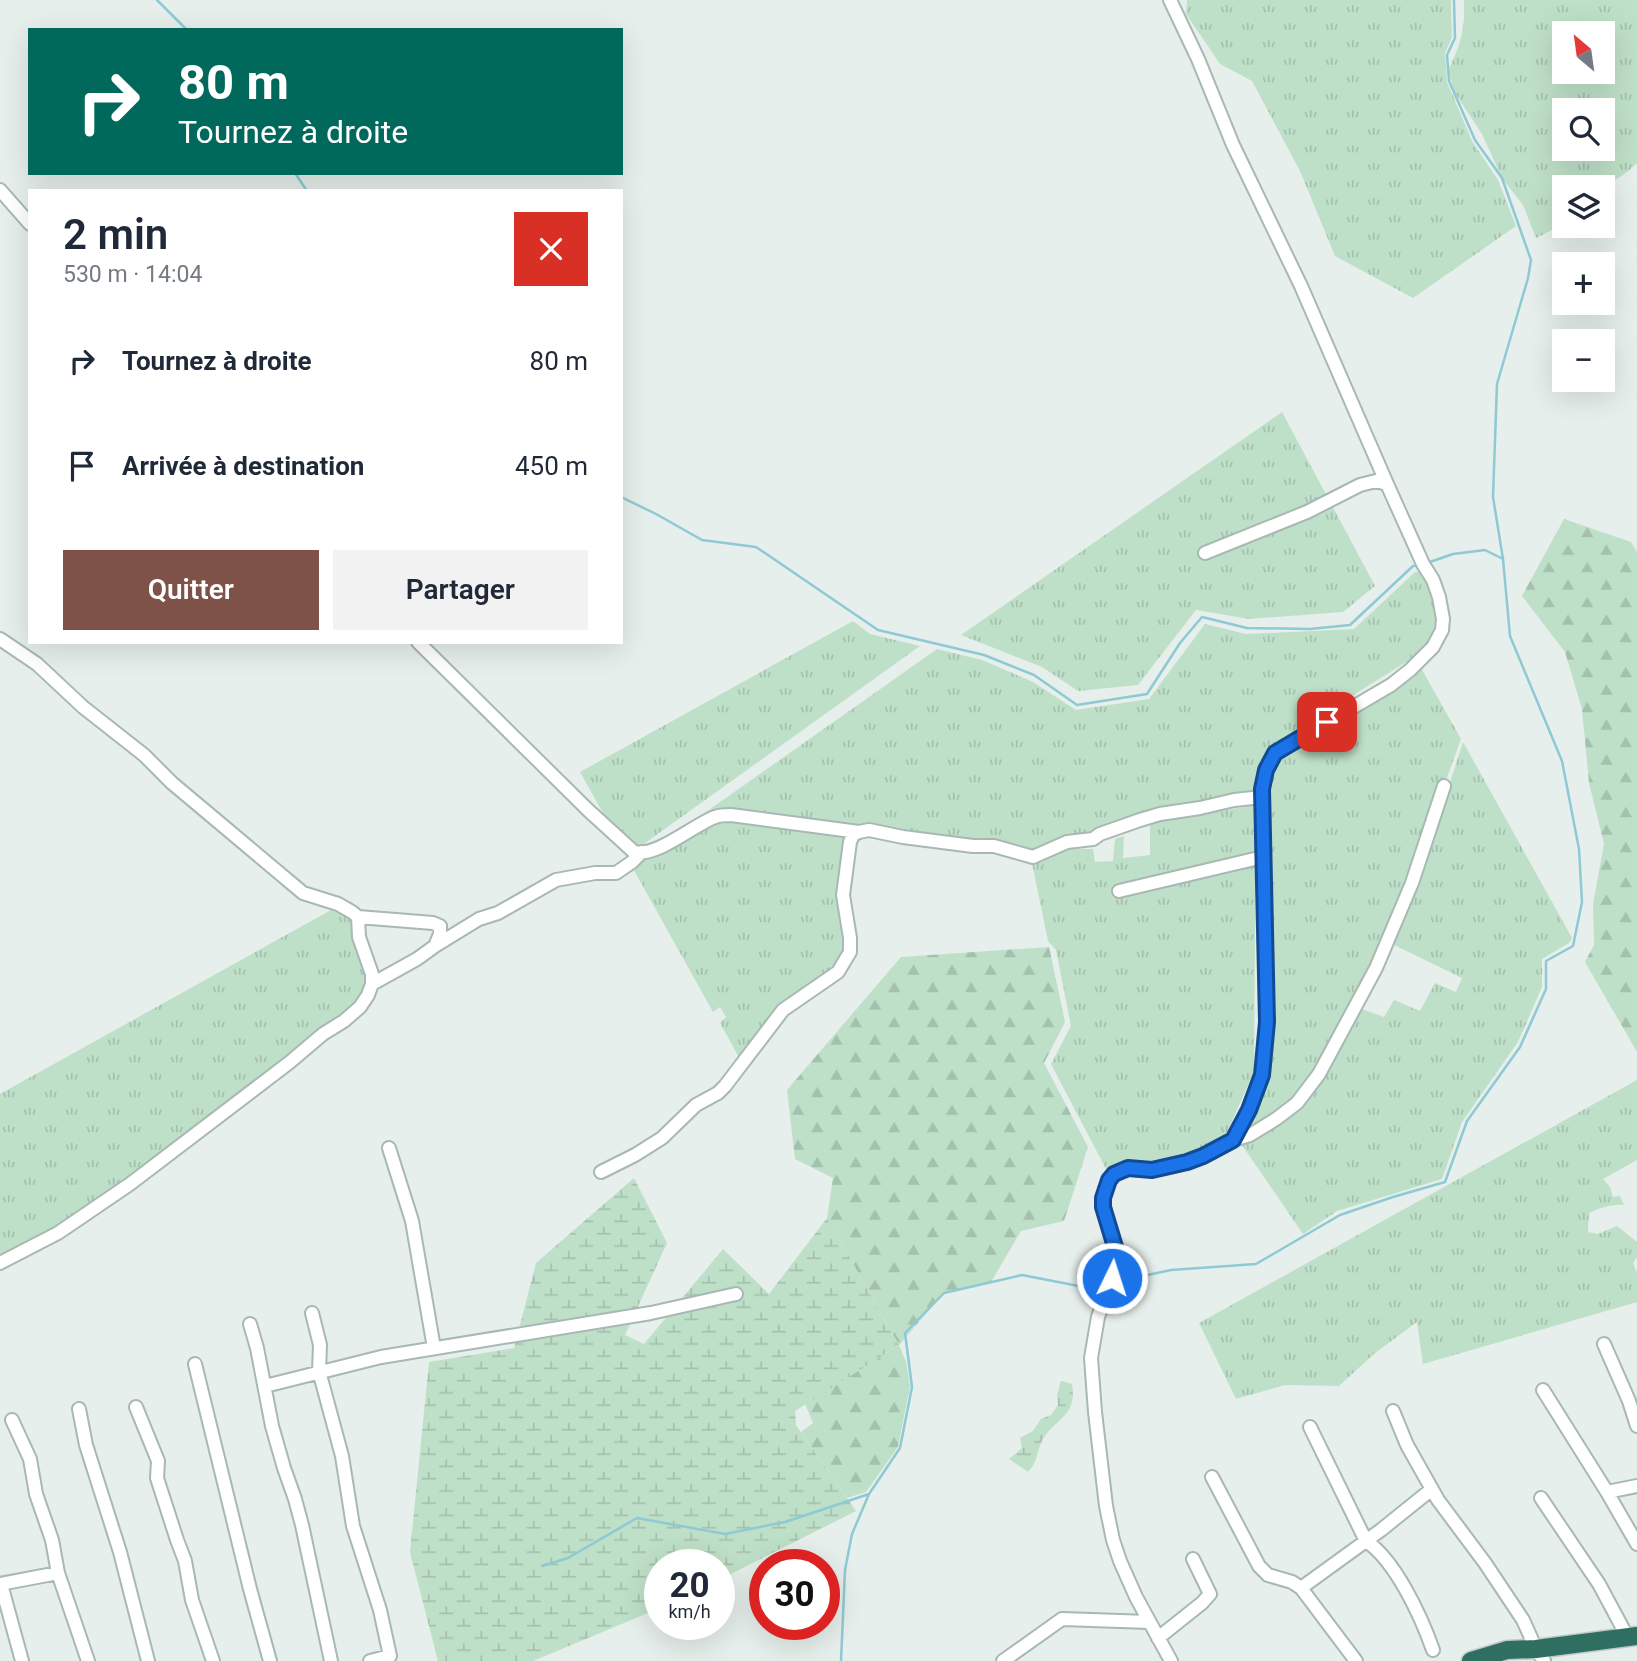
<!DOCTYPE html>
<html lang="fr">
<head>
<meta charset="utf-8">
<style>
  body { margin:0; font-family:Roboto,sans-serif; background:#f2f2f3; color:#1f2937; height:100vh; display:flex; flex-direction:column; font-size:26px; white-space:nowrap }
  * { box-sizing:border-box; margin:0 }
  p { font-size:23px; color:#747a83 }
  .icon { flex:none; width:38px; height:38px; fill:none; stroke:currentColor; stroke-width:2; stroke-linecap:round; stroke-linejoin:round }
  .map { position:relative; flex:1; overflow:hidden }
  .drawer { position:absolute; left:28px; top:189px; width:595px; height:455px; display:flex; flex-direction:column; background:#fff; border-radius:0px; box-shadow:0 7px 28px #0002 }
  .drawer>* { flex:none }
  .banner { position:absolute; left:28px; top:28px; width:595px; height:147px; border-radius:0px; box-shadow:0 7px 28px #0002; background:#00695c; color:#fff; overflow:hidden }
  .needle { width:46px; rotate:331deg }
  .buttons { position:absolute; left:1552px; top:21px; display:grid; gap:14px }
  .buttons a { display:grid; place-items:center; width:63px; height:63px; border-radius:0px; background:#fff; box-shadow:0 7px 28px #0002; font-size:35px }
  .speed { position:absolute; left:644px; top:1549px; display:flex; gap:14px; font-size:35px; font-weight:700; text-align:center }
  .speed>* { display:grid; place-content:center; width:91px; height:91px; border-radius:50%; background:#fff; box-shadow:0 7px 28px #0002; line-height:1 }
  .speed small { font-size:18px; font-weight:400 }
  .speed .limit { border:10px solid #d22; background:#fff; color:#111 }
  .pin { position:absolute; display:grid; place-items:center; width:60px; height:60px; color:#fff; margin:-30px; border-radius:14px; box-shadow:0 4px 10px #0006 }
  .me { position:absolute; width:77px; margin:-38px; rotate:4deg; stroke-linejoin:round; filter:drop-shadow(0 0 5px #0008) }
  .turn { display:flex; align-items:center; gap:24px; height:147px; padding:0 35px; font-size:32px }
  .turn .icon { width:91px; height:91px; stroke-width:2.5 }
  .turn b { display:block; font-size:49px; line-height:60px }
  .round { display:grid; place-items:center; flex:none; width:74px; height:74px; border-radius:0px; background:#f2f2f3 }
  .summary { display:flex; align-items:center; justify-content:space-between; height:119px; padding:0 35px }
  h1 { font-size:42px; font-weight:600; line-height:52px }
  .button { display:flex; gap:14px; margin-top:auto; padding:14px 35px }
  .button a { flex:1; height:80px; border-radius:0px; background:#7f5249; color:#fff; font-size:28px; font-weight:600; line-height:80px; text-align:center }
  .button a+a { background:#f2f2f3; color:#1f2937 }
  ul { padding:0; list-style:none }
  li { display:flex; align-items:center; gap:21px; height:105px; padding:0 35px }
  li div { flex:1 }
  li b { display:block; font-size:26px }
  li em { font-style:normal }
  .map>svg:first-child { display:block }
</style>
</head>
<body>
<div class="map">
<svg width="1637" height="1661" viewBox="0 0 1637 1661">
  <defs>
    <pattern id="grass-tufts" width="24" height="20" patternUnits="userSpaceOnUse" patternTransform="scale(1.75)"><rect width="24" height="20" fill="#bfe0c8"/><path d="M3 7l-1-3M5 7V3M7 7l1-3M15 17l-1-3M17 17v-4M19 17l1-3" fill="none" stroke="#a4c1ad"/></pattern>
    <pattern id="forest-firs" width="22" height="20" patternUnits="userSpaceOnUse" patternTransform="scale(1.75)"><rect width="22" height="20" fill="#bfe0c8"/><path d="M5 1l3.5 6h-7zM16 11l3.5 6h-7z" fill="#a4c1ad"/></pattern>
    <pattern id="wetland-marsh" width="20" height="14" patternUnits="userSpaceOnUse" patternTransform="scale(1.75)"><rect width="20" height="14" fill="#bfe0c8"/><path d="M1 5h8M5 5V1M11 12h8M15 12V8" fill="none" stroke="#a4c1ad"/></pattern>
  </defs>
  <rect width="100%" height="100%" fill="#e6efeb"/>
  <!-- grass -->
  <path fill="url(#grass-tufts)" fill-rule="evenodd" d="M1187 0H1451L1452 37 1445 53 1447 82 1472 141 1498 180 1516 226 1413 298 1335 256 1300 171 1252 81 1220 64 1186 14Z
    M1464 0H1637V163C1613 187 1597 187 1564 187V224L1536 238 1523 205 1502 178 1482 134 1455 93 1448 71C1461 44 1465 30 1464 0ZM1564 33H1603V72H1564ZM1603 110V149H1564V110Z
    M1282 412 1375 586 1343 612 1249 619 1196 610 1138 685 1078 691 1042 667 961 635Z
    M1424 571 1431 586 1437 624 1428 642 1414 657 1272 746 1253 791 1138 814 1095 836 1073 835 1034 849 872 824 849 829 838 892 844 953 822 977 785 999 741 1061 720 1023 726 1017 720 1007 713 1012 631 865 937 649 982 660 1033 682 1076 710 1149 699 1205 624 1246 634 1354 629 1415 572Z
    M853 621 870 634 920 646 627 856 580 772Z
    M1420 666 1461 739 1409 883 1371 970 1316 1071 1293 1101 1274 1116 1241 1134 1261 1084 1266 787 1278 756Z
    M1463 742 1572 938 1569 943 1542 959V987L1518 1042 1462 1122 1442 1179 1337 1211 1303 1234 1240 1142 1279 1122 1359 1008 1384 1017 1394 1000 1420 1011 1435 983 1456 992 1462 978 1392 944 1417 885Z
    M1256 805 1254 1072 1227 1132 1204 1150 1151 1164 1135 1161 1106 1169 1051 1064 1071 1026 1056 950 1048 941 1032 863 1067 849H1093L1095 862 1113 861 1115 839 1124 836 1123 858 1150 855V823Z
    M331 910 354 920 368 980 354 1008 129 1180 58 1228 0 1257V1094Z
    M1637 1080V1160L1603 1179 1610 1187 1613 1197 1620 1196 1624 1205C1611 1204 1600 1208 1589 1213L1588 1232 1598 1234 1617 1226 1637 1242V1257L1633 1263 1637 1273V1302L1423 1364 1417 1322 1375 1353 1339 1386 1285 1385 1236 1399 1199 1323Z"/>
  <!-- forest -->
  <path fill="url(#forest-firs)" d="M1564 519 1631 542 1637 552V1052L1585 962 1594 945 1593 904 1604 844 1589 783 1582 709 1565 652 1522 596Z
    M1049 947 1065 1022 1044 1063 1088 1147 1064 1221 1021 1231 991 1282 944 1293 899 1345 906 1362 910 1386 898 1447 866 1492 847 1498 801 1432 813 1423 805 1404 899 1345 827 1218 833 1178 795 1159 787 1090 901 957Z"/>
  <!-- wetland -->
  <path fill="url(#wetland-marsh)" d="M634 1178 667 1243 625 1335 644 1344 723 1249 769 1294 827 1218 899 1345 795 1411 796 1425 856 1511 719 1580V1564H660V1608L533 1661H438L410 1552 429 1362 514 1348 536 1263Z
    M1061 1381 1072 1384C1078 1417 1054 1418 1042 1441 1036 1453 1038 1462 1028 1472L1009 1459 1022 1448 1020 1438 1033 1431 1041 1419 1051 1415 1058 1405 1057 1395Z"/>
  <g fill="none" stroke-linecap="round" stroke-linejoin="round">
    <!-- stream -->
    <path stroke="#8ec9d4" stroke-width="2.5" d="M157 0 187 30
      M295 173 307 191
      M621 497 656 514 702 540 756 547 878 630 984 655 1034 675 1077 705 1147 694 1180 643 1202 617 1247 628 1310 629 1350 625 1413 566 1420 565
      M1427 563 1453 554 1485 550 1503 559
      M1115 1282 1171 1270 1256 1264 1340 1215 1393 1197 1445 1182 1467 1121 1520 1047 1546 989V961L1573 946 1582 902 1579 849 1562 761 1510 636 1503 559 1493 497 1497 384 1528 278 1531 260 1502 178 1475 140 1449 81 1447 55 1455 38 1454 0
      M869 1494 900 1448 912 1387 905 1333 944 1293 1022 1275 1089 1288 1105 1285
      M542 1566 568 1558 637 1518 725 1534 785 1522 869 1494 852 1534 845 1570 841 1661"/>
    <defs>
      <path id="minor" d="M1170 0 1198 59 1233 145 1301 286 1387 484 1423 564 1433 580 1439 597 1443 619 1442 630 1433 647 1410 670 1391 685 1275 753C1262 776 1262 789 1262 816L1267 1022 1262 1075 1249 1110 1233 1140
        M0 190 30 224
        M1205 553 1307 512 1360 485 1376 481 1387 484
        M0 639 37 664 83 707 144 755 172 783 303 893 338 904 352 912 358 917 433 923 440 926V934L435 946 479 919 498 913 556 880 595 873H616L632 862 642 852
        M418 642 588 810 634 852C658 857 693 825 715 817 720 815 725 815 731 815L859 832
        M1119 891 1263 857
        M372 984 417 959 435 946
        M389 1148 412 1221 434 1348
        M601 1172 635 1155 662 1138 696 1105 718 1093 725 1086 783 1010 838 972 850 952V938L843 895 850 842 853 835 859 832 869 830 903 837 973 846H994L1033 857 1067 842 1093 839 1100 834 1140 820 1160 814 1200 808 1234 800 1262 797
        M0 1263 58 1233 130 1184 290 1062 323 1034 344 1021 360 1007 368 995 372 984V974L359 937 358 917
        M312 1313 320 1345 319 1371 342 1456 353 1526 380 1610 390 1656 370 1661
        M250 1324 257 1348 272 1426 284 1468 295 1499 302 1525 331 1661
        M1604 1344 1629 1401 1637 1426
        M195 1364 250 1589 270 1661
        M265 1386 381 1357 651 1313 736 1294
        M1543 1390 1607 1492 1637 1544
        M136 1407 158 1461 157 1478 177 1540 185 1561 192 1600 213 1661
        M79 1409 86 1445 120 1552 148 1661
        M1393 1411 1407 1445 1438 1500 1485 1563 1523 1620 1536 1649 1544 1661
        M12 1420 30 1459 36 1494 52 1540 58 1573
        M1310 1427 1366 1541C1395 1560 1421 1616 1433 1650
        M1212 1477 1259 1566 1268 1575 1292 1582 1301 1588 1356 1661
        M1607 1492 1637 1486
        M1541 1498 1599 1584 1628 1638
        M0 1584 58 1573 88 1661
        M1 1584 22 1661
        M1301 1588 1381 1530 1432 1489
        M1158 1638 1202 1603 1210 1594 1193 1559
        M1003 1661 1062 1619 1149 1622
        M1171 1661 1136 1597 1120 1561 1113 1540 1106 1506 1095 1412 1091 1358 1098 1317 1112 1278 1116 1256 1115 1245 1103 1207 1105 1189 1114 1174 1120 1171 1135 1168 1152 1170 1174 1166 1203 1156 1233 1140 1250 1135 1276 1119 1297 1103 1319 1074 1376 968 1412 883 1444 786"/>
      <path id="highway" d="M1471 1661 1507 1650 1536 1649 1637 1636"/>
    </defs>
    <!-- minor casing -->
    <use href="#minor" stroke="#a8b8b2" stroke-width="16"/>
    <!-- highway casing -->
    <use href="#highway" stroke="#c2cac8" stroke-width="21"/>
    <!-- minor -->
    <use href="#minor" stroke="#fff" stroke-width="12"/>
    <!-- highway -->
    <use href="#highway" stroke="#2f6f62" stroke-width="18"/>
  </g>
  <g fill="none" stroke-linecap="round" stroke-linejoin="round">
    <defs>
      <path id="route" d="M1112 1278 1116 1250 1103 1207V1198L1109 1180 1114 1174 1128 1168 1152 1170 1187 1162 1203 1156 1233 1140 1249 1110 1262 1075 1267 1022 1262 789 1266 770 1275 753 1327 722"/>
    </defs>
    <!-- route casing -->
    <use href="#route" stroke="#114b97" stroke-width="18"/>
    <!-- route -->
    <use href="#route" stroke="#1a73e8" stroke-width="12"/>
  </g>
</svg>
<div class="buttons">
<a><svg class="needle" viewBox="-14 -14 28 28"><path d="M0-13l5 13h-10z" fill="#e53935"/><path d="M0 13l5-13h-10z" fill="#747a83"/></svg></a>
<a><svg class="icon" aria-label="search" viewBox="0 0 24 24"><circle cx="10" cy="10" r="6"/><path d="M15 15l6 6"/></svg></a>
<a><svg class="icon" aria-label="layers" viewBox="0 0 24 24"><path d="M12 4l9 5-9 5-9-5zM3 14l9 5 9-5"/></svg></a>
<a>+</a>
<a>−</a>
</div>
<div class="speed"><div>20<small>km/h</small></div><div class="limit">30</div></div>
<div class="pin" style="left:1327px;top:722px;background:#d93025"><svg class="icon" aria-label="arrive" viewBox="0 0 24 24"><path d="M6 21V4h12l-3 4 3 4H6"/></svg></div>
<svg class="me" style="left:1112px;top:1278px" viewBox="-20 -20 40 40"><circle r="17" fill="#1a73e8" stroke="#fff" stroke-width="3"/><path d="M0-11L8 9 0 5-8 9z" fill="#fff"/></svg>
<div class="banner">
<div class="turn"><svg class="icon" aria-label="right" viewBox="0 0 24 24"><path d="M7 20v-9h11M14 6l5 5-5 5"/></svg><div><b>80 m</b>Tournez à droite</div></div>
</div>
<section class="drawer">
<div class="summary"><div><h1>2 min</h1><p>530 m · 14:04</p></div><a class="round" style="background:#d93025;color:#fff"><svg class="icon" aria-label="close" viewBox="0 0 24 24"><path d="M6 6l12 12M18 6L6 18"/></svg></a></div>
<ul>
<li><svg class="icon" aria-label="right" viewBox="0 0 24 24"><path d="M7 20v-9h11M14 6l5 5-5 5"/></svg><div><b>Tournez à droite</b></div><em>80 m</em></li>
<li><svg class="icon" aria-label="arrive" viewBox="0 0 24 24"><path d="M6 21V4h12l-3 4 3 4H6"/></svg><div><b>Arrivée à destination</b></div><em>450 m</em></li>
</ul>
<div class="button"><a>Quitter</a><a>Partager</a></div>
</section>
</div>
</body>
</html>
